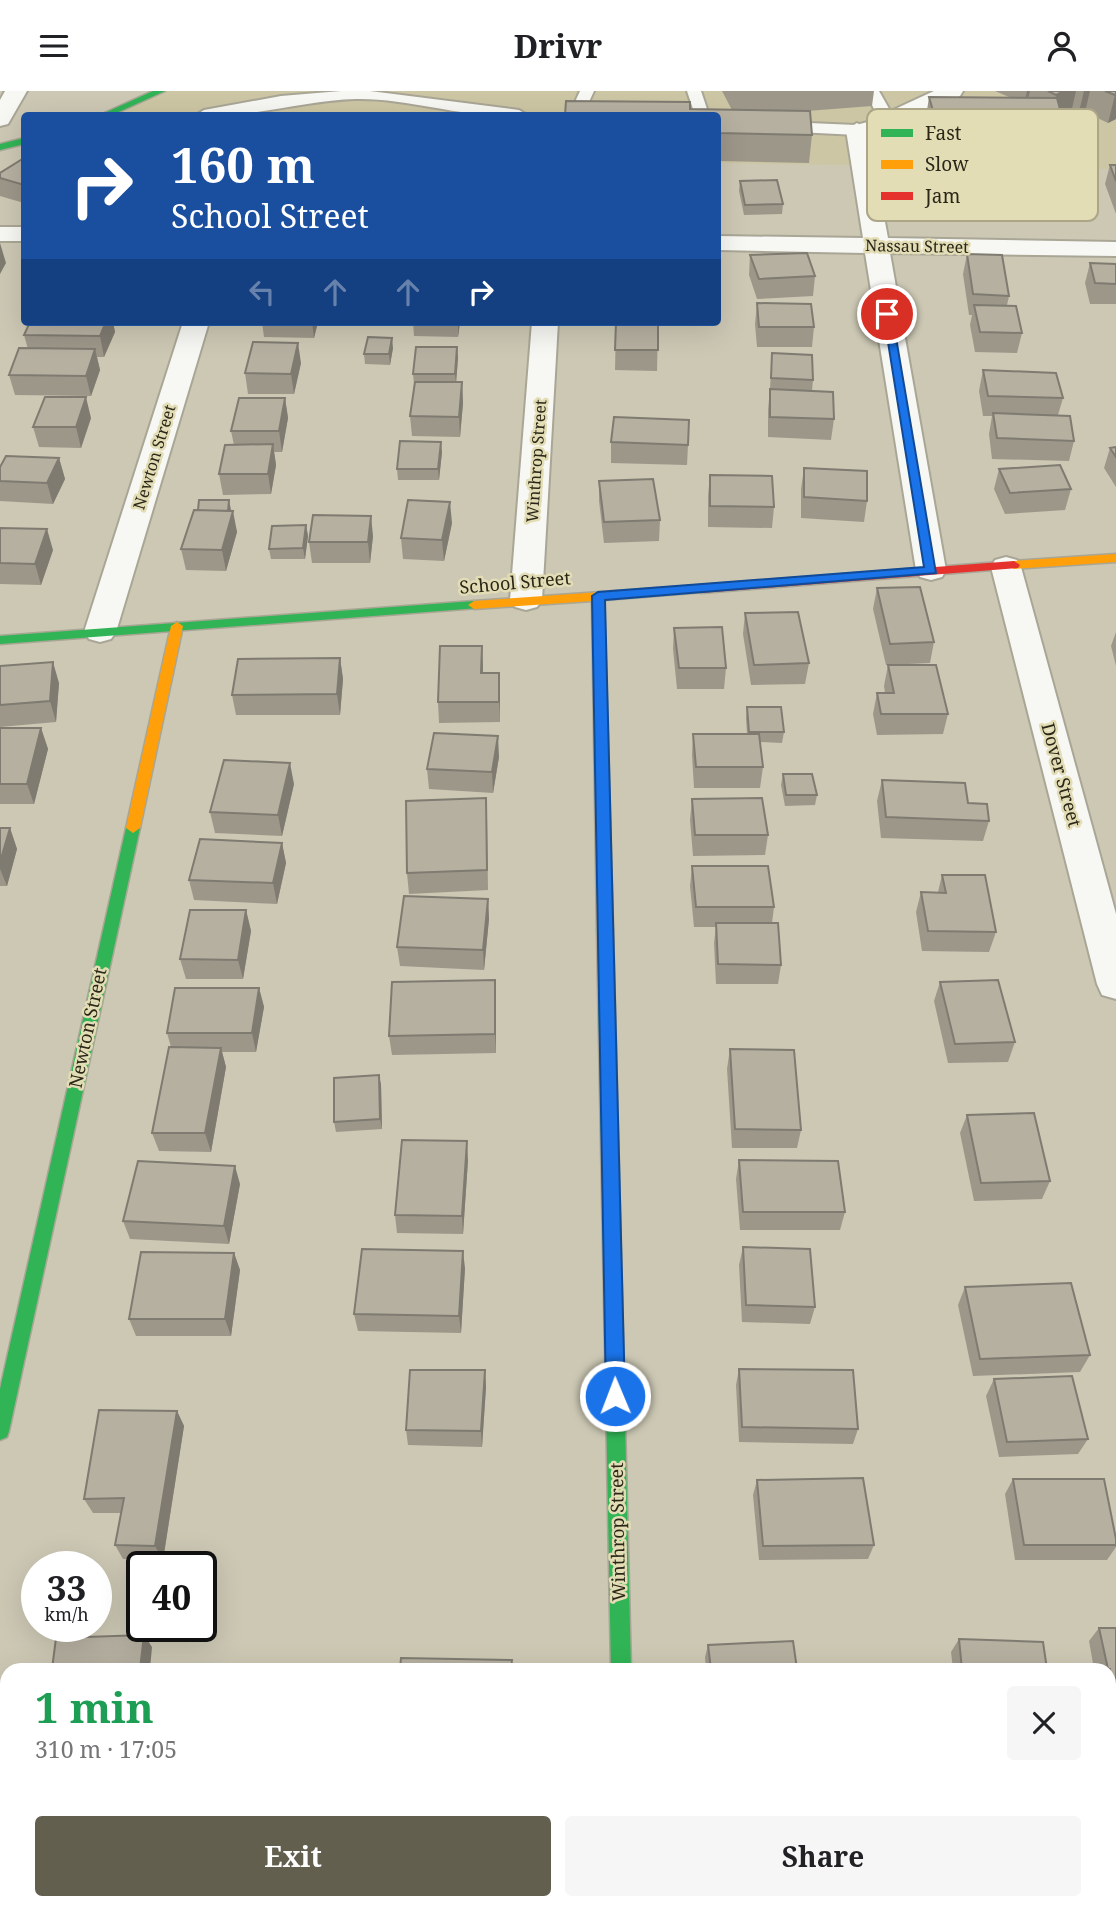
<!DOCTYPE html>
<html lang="en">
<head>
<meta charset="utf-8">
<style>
  body { margin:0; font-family:"Noto Serif",serif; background:#f6f6f6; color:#202124; height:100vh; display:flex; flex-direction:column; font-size:26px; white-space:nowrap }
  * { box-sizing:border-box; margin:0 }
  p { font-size:23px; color:#757577 }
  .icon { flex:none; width:38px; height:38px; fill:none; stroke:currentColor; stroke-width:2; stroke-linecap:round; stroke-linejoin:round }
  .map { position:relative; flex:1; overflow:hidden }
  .panel { position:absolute; left:0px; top:1572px; width:1116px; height:247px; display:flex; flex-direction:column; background:#fff; border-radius:21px 21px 0 0; box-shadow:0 7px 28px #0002 }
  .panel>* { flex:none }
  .hud { position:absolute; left:21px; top:21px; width:700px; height:214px; border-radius:7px; box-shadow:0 7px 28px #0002; background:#1a4fa0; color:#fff; overflow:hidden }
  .speed { position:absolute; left:21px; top:1460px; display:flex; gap:14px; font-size:35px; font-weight:700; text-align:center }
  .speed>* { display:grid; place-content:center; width:91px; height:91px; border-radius:50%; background:#fff; box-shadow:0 7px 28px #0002; line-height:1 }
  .speed small { font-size:18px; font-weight:400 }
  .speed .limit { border:4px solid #111; border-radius:10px; background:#fff; color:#111 }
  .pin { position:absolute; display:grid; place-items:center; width:60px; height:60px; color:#fff; margin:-30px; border:4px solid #fff; border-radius:50%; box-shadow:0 2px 7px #0007 }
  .me { position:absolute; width:77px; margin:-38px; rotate:359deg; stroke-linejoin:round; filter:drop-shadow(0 0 5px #0008) }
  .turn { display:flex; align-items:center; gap:24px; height:147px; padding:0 35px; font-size:32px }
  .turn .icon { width:91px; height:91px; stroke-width:2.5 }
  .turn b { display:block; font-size:49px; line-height:60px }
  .lanes { display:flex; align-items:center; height:66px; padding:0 35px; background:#0003; justify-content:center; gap:35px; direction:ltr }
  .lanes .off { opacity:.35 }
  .round { display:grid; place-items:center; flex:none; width:74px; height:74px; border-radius:7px; background:#f6f6f6 }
  .overview { display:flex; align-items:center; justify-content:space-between; height:119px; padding:0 35px }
  h1 { font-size:42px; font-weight:700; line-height:52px; color:#1e9e55 }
  .cta { display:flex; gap:14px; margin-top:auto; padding:14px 35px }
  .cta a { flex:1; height:80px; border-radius:7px; background:#635f4f; color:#fff; font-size:28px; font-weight:700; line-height:80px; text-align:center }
  .cta a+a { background:#f6f6f6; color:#202124 }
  header { display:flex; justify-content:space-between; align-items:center; height:91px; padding:0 35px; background:#fff; font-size:32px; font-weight:700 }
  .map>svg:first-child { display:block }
</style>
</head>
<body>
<header><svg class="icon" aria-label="menu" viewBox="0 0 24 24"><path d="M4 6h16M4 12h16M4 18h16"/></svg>Drivr<svg class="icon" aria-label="person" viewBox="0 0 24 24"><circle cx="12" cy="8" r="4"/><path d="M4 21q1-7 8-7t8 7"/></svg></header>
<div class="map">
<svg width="1116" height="1818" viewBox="0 0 1116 1818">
  <rect width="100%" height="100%" fill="#ccc8b4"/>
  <!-- built -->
  <path fill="#cdc6a4" d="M161 0H1116V78L718 72V24H105Z"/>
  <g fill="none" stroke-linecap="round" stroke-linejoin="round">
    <defs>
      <path id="lane" d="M341 0H370L519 19 527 24C470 30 413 7 356 8 305 9 244 29 196 24L204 19 281 5Z
        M580 0H594L583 24H569Z
        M687 0H701L709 24H695Z
        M865 0H879L896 30 893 33 857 44 718 37V28L856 34 879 28Z"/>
      <path id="street" d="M5 0H27L8 33 0 35V9Z
        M934 0H963L960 5 896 35 888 37 877 30 880 25Z
        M857 32 868 39 888 147 1116 151V165L890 162 946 479 942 486 931 489 920 486 916 479 865 162 718 159V145L863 147 846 39Z
        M0 136H24V150H0Z
        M183 231H209L116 541 111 548 100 551 89 548 84 541Z
        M532 231H558L542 509 537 516 526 519 515 516 510 509Z
        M1006 466 1017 469 1021 476 1116 823V908L1102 904 1097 893 991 476 995 469Z
        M599 1811H653L654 1818H598Z"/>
      <path id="fast" d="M153 0H165L112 24H100Z
        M24 47V53L0 59V53Z
        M474 510 480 514 479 517 0 553V545Z
        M133 732 140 737 9 1340 7 1346 0 1349V1298L126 737Z
        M605 833 613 839 631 1578H611L597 839Z"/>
      <path id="slow" d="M1116 463V471L1014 478 1008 474 1014 470Z
        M701 494 705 495V501L604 509 613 839 605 845 597 839 592 510 474 518 468 514 474 510Z
        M177 531 183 535 140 737 133 742 126 737 171 535Z"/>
      <path id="jam" d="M1014 470 1020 474 1018 477 701 502 695 498 701 494Z"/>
    </defs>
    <!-- lane casing -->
    <use href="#lane" stroke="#a9a696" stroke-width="4"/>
    <!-- street casing -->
    <use href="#street" stroke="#a9a696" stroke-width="4"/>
    <!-- fast casing -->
    <use href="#fast" stroke="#a9a696" stroke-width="3"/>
    <!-- slow casing -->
    <use href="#slow" stroke="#a9a696" stroke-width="3"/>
    <!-- jam casing -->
    <use href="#jam" stroke="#a9a696" stroke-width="3"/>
    <!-- lane -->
    <use href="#lane" fill="#f7f7f4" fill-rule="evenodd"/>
    <!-- street -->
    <use href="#street" fill="#f7f7f4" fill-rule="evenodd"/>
    <!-- fast -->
    <use href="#fast" fill="#30b455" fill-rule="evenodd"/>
    <!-- slow -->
    <use href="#slow" fill="#ff9f0a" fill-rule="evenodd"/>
    <!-- jam -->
    <use href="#jam" fill="#e5322d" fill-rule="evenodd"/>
  </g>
  <!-- wall -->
  <path fill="#9d978a" d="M722 0H874L872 15 807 20 812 44 809 72 718 70V24L690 18 732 19Z
    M995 0H1116V28L1108 32 1085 21 1078 25 1071 22 1062 26 1068 49 1061 77 936 74 925 33 929 6H1009Z
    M24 67V112L0 105V82Z
    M893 71 933 103 930 123 893 122 889 91Z
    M1110 74H1116V123L1105 93Z
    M740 90 783 113 782 123 744 124 739 100Z
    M950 90 991 114 989 124 955 123 949 100Z
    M967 163 1009 205 1007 214 1022 242 1017 262 975 261 970 234 972 224H969L963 183Z
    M750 164 815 185 813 205 757 208 749 184Z
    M1090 172 1116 173V213H1090L1085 192Z
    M757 212 814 236 812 256H757L755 233Z
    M30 231H113L115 241 104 266H97L100 279 91 305 15 304 9 284 28 258 24 244Z
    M262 231H318L314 247 264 246Z
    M413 231H460L458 246 414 245Z
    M613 231H679L678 234 658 233 657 280 615 279 616 232Z
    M457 256 458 267 456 291H462L463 312 460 346 412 345 410 325 414 293 413 283Z
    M393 257 390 274 365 273 364 263Z
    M772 262 813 289 812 300 834 328 831 349 768 346V319L770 298Z
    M301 272 294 303H248L245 282Z
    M983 279 1063 307 1058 324 1074 350 1069 370 992 368 989 343 992 325H983L979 300Z
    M285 307 288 327 282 361H274L276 374 271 403 223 404 219 383 234 354 231 340Z
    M91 327 81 357 39 356 33 336Z
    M611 351 688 354 687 374 611 372Z
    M1116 356V396L1104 377 1110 357Z
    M442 361 439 389H398L397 378Z
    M59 367 65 388 53 413 0 410V376Z
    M804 377 867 410 864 431 801 427V398Z
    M999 378 1071 398 1065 419 1005 423 994 398Z
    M710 384 774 416 772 437 708 436V405Z
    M599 390 660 429 659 450 604 452 599 410Z
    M231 420 237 441 226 480 186 479 181 458Z
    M452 432 444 470 403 468 401 447Z
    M306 434 308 445 305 468H271L269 458Z
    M0 437 53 459 41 494 0 493Z
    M373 445 370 472H312L309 451Z
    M877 497 934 551 930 572 886 574 873 518Z
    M745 522 809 572 805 593 751 594 743 543Z
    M674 537 726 577 724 598H677L673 558Z
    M1116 541V575L1111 555Z
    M482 555 483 582H499L500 631 439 632 438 611Z
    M340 567 343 588 340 624H236L232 604Z
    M888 574 948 623 943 643 877 644 873 623 877 602H885L884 595Z
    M0 575 59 592 56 631 0 636Z
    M747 616 784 641 782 652 760 651 763 676 760 697H694L692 664 693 643H747L746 627Z
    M0 637H41L48 658 34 713H0Z
    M499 666 493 702 429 698 427 678Z
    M783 683 817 704 815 714 785 715 781 694Z
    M882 689 968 712 989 730 983 750 881 747 877 710Z
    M294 693 282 745 215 742 210 721Z
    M692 708 768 744 765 764 693 765 690 729Z
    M487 728 488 799 409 803 407 782Z
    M0 737H10L17 758 7 795H0Z
    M282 752 286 772 277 813 194 809 189 789Z
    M692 775 774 816 772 832 781 874 778 893H716L714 852 716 836H694L690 795Z
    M942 784 996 841 989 861 922 860 916 821 921 801H938Z
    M488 808 489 828 484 879 400 875 397 856Z
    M246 819 251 840 243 888H186L180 868Z
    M940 891 1015 951 1008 971 948 972 934 910Z
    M259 897 264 916 256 961H222L226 976 211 1061 159 1060 152 1042 171 956 167 942Z
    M496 909V962L392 964 389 945Z
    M730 958 801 1039 797 1057H732L727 978Z
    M379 984 381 994 382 1038 336 1041 334 1031Z
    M967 1024 1050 1090 1042 1108 974 1110 960 1042Z
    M468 1069 463 1143 397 1142 395 1124Z
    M739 1069 845 1121 840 1139H740L736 1088Z
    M240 1093 229 1153 130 1148 123 1130Z
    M743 1156 815 1216 810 1233 742 1231 739 1174Z
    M234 1162 240 1179 231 1245H136L129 1228Z
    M465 1177 461 1242 358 1240 354 1223Z
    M965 1196 1090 1264 1080 1281 973 1285 958 1214Z
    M739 1278 858 1338 853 1353 739 1351 736 1294Z
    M485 1279 486 1296 482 1356 408 1354 406 1339Z
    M994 1288 1088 1348 1078 1363 999 1366 986 1305Z
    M177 1320 184 1335 163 1469 123 1468 115 1454 121 1422H93L84 1408Z
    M1013 1388 1116 1448V1456L1107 1469H1015L1005 1403Z
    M757 1389 874 1454 868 1468 759 1469 753 1404Z
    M1099 1537H1116V1683H1114L1110 1657V1578H1094L1089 1550Z
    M959 1548 1047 1578H953L951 1561Z
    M708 1554 797 1578H706L705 1566Z"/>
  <!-- shaded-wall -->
  <path fill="#7f7b71" d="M1027 0H1030L1027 12 1024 13Z
    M1064 0H1076L1071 22 1050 31 1056 4Z
    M1084 0H1090L1085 21 1078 25Z
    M1115 4H1116V28L1108 32Z
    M0 152 6 172 0 183Z
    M106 231H113L115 241 104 266 100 245Z
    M312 231H318L314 247Z
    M458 231H460L458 246Z
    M392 247 393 257 390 274 389 263Z
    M298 252 301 272 294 303 291 283Z
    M457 256 458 267 456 293 455 283Z
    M95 258 100 279 91 305 86 285Z
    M462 291 463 312 460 346 459 326Z
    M86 306 91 327 81 357 76 336Z
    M285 307 288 327 282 361 279 340Z
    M441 351 442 361 439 389 438 378Z
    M273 353 276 374 271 403 268 383Z
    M59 367 65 388 53 413 47 392Z
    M229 409 231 419V429L233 420 237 441 226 480 222 459Z
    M450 411 452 432 444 470 442 449Z
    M371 425 373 445 370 472 368 451Z
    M306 434 308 445 305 468 303 457Z
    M47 438 53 459 41 494 35 473Z
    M482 555 483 576 482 603 481 582Z
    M340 567 343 588 340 624 337 603Z
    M53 571 59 592 56 631 50 610Z
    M499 582 500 602V631L499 611Z
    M41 637 48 658 34 713 27 693Z
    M498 645 499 666 493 702 492 681Z
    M290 672 294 693 282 745 278 724Z
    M10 737 17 758 7 795 0 778V771Z
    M282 752 286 772 277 813 273 792Z
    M488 808 489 828 484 879 483 859Z
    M246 819 251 840 243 888 238 869Z
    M495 889 496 909V962L495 943Z
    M259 897 264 916 256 961 252 942Z
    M221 957 226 976 211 1061 205 1042Z
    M379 984 381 994 382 1038 380 1028Z
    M467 1050 468 1069 463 1143 462 1125Z
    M235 1075 240 1093 229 1153 224 1135Z
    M463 1160 465 1177 461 1242 459 1225Z
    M234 1162 240 1179 231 1245 225 1228Z
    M485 1279 486 1296 482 1356 481 1340Z
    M177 1320 184 1335 163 1469 155 1455Z
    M144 1544 152 1556 150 1578H140Z"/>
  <!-- building -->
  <path fill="#b6b0a1" stroke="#7f7b71" stroke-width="2" d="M1048 0H1064L1056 4Z
    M1105 0H1116V4H1115Z
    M929 6 1057 7 1068 49 941 47Z
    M566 10 690 11V18L810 20 812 44 718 42V24H565Z
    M24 67V94L0 87V82Z
    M1110 74H1116V90Z
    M777 89 783 113 745 114 740 90Z
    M807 162 815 185 759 188 750 164Z
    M967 163 1002 164 1009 205 973 203Z
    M1090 172 1116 173V193L1095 192Z
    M757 212 811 213 814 236H759Z
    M974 214 1016 215 1022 242 980 241Z
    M30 231H106L100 245 24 244Z
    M616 231H658V259H615Z
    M368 246 392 247 389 263H364Z
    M253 251 298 252 291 283 245 282Z
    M416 256H457L455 283H413Z
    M19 257 95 258 86 285 9 284Z
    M772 262 812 264 813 289 771 287Z
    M983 279 1056 282 1063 307 988 305Z
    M415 291H462L459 326 410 325Z
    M770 298 833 301 834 328 770 326Z
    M45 306H86L76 336H33Z
    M239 307H285L279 340H231Z
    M993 322 1070 325 1074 350 997 347Z
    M614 326 689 329 688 354 611 351Z
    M400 350 441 351 438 378H397Z
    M273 353 268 383H219L225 354Z
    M1116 356V366L1110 357Z
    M6 365 59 367 47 392 0 390V376Z
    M1060 374 1071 398 1010 402 999 378Z
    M804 377 867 380V410L804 406Z
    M710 384 772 385 774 416 710 415Z
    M653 388 660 429 604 431 599 390Z
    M199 409H229L228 420 198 419Z
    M408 409 450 411 442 449 401 447Z
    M194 419 233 420 222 459 181 458Z
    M313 424 371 425 368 451H309Z
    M306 434 303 457 269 458 272 435Z
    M0 437 47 438 35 473 0 472Z
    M920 496 934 551 890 553 877 497Z
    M798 521 809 572 754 574 745 522Z
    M722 536 726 577H679L674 537Z
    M440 555H482L481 582H499V611H438Z
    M340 567 337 603 232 604 238 568Z
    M53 571 50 610 0 614V575Z
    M888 574H936L948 623H881L877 602H894Z
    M747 616H781L784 641H749Z
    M0 637H41L27 693H0Z
    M434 642 498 645 492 681 427 678Z
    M693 643H759L763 676H696Z
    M224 669 290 672 278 724 210 721Z
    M783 683H812L817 704H786Z
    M882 689 965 692 968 712 987 713 989 730 886 726Z
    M486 707 487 779 407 782 406 710Z
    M762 707 768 744H695L692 708Z
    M0 737H10L0 771Z
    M200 748 282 752 273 792 189 789Z
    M692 775H768L774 816H696Z
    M942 784H985L996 841 928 840 921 801 946 802Z
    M404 805 488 808 483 859 397 856Z
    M190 819H246L238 869 180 868Z
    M716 832H778L781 874 718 873Z
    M495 889V943L389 945 392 891Z
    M998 889 1015 951 955 953 940 891Z
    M175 897H259L252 942H167Z
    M169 956 221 957 205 1042H152Z
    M730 958 794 959 801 1039 735 1038Z
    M379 984 380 1028 334 1031V987Z
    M1034 1022 1050 1090 981 1092 967 1024Z
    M402 1049 467 1050 462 1125 395 1124Z
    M739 1069 838 1070 845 1121H743Z
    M138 1070 235 1075 224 1135 123 1130Z
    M743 1156 810 1158 815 1216 746 1214Z
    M362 1158 463 1160 459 1225 354 1223Z
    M141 1161 234 1162 225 1228H129Z
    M1071 1192 1090 1264 980 1268 965 1196Z
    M739 1278 853 1279 858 1338 742 1336Z
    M410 1279H485L481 1340 406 1339Z
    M1072 1285 1088 1348 1007 1351 994 1288Z
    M99 1319 177 1320 155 1455 115 1454 124 1407 84 1408Z
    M863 1387 874 1454 763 1455 757 1389Z
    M1013 1388H1104L1116 1448V1454H1024Z
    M1099 1537H1116V1621L1110 1589V1578H1108Z
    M144 1544 140 1578H52L56 1547Z
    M959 1548 1043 1551 1047 1578H962Z
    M793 1550 797 1578H711L708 1554Z
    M401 1567 512 1569 511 1578H400Z
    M824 1575 941 1576V1578H824Z"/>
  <!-- route -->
  <path fill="#1a73e8" stroke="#114b97" stroke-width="2" d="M883 220 892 223 936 482 605 509 625 1305 622 1311 615 1314 609 1311 606 1305 592 505 598 501 924 476Z"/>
  <g text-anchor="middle" stroke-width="5" stroke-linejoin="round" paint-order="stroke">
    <!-- far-street labels -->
    <g font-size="16" fill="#2a2718" stroke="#e3ddb6">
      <text transform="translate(917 155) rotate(1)" y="6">Nassau Street</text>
      <text transform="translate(154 366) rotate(-73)" y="6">Newton Street</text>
      <text transform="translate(536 370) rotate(-86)" y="6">Winthrop Street</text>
    </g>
    <!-- street labels -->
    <g font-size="18" fill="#2a2718" stroke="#e3ddb6">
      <text transform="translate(515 492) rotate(-5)" y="6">School Street</text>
      <text transform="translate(1061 684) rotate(75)" y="6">Dover Street</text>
      <text transform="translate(88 937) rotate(-78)" y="6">Newton Street</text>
      <text transform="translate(618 1441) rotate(-91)" y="6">Winthrop Street</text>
    </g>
  </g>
  <!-- legend -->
  <rect x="867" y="18" width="231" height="112" rx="10" fill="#e3ddb6" stroke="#aca687" stroke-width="2"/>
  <rect x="881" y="38" width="32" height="8" fill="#30b455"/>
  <rect x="881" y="69" width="32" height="9" fill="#ff9f0a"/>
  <rect x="881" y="101" width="32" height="8" fill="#e5322d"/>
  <g font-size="19" fill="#2a2718">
    <text x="925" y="49">Fast</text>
    <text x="925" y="80">Slow</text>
    <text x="925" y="112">Jam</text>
  </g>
</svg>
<div class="speed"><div>33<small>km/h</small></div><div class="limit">40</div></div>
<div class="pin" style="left:887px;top:223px;background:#d93025"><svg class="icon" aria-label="arrive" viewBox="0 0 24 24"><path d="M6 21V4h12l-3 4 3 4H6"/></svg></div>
<svg class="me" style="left:615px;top:1305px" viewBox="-20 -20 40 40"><circle r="17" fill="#1a73e8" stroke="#fff" stroke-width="3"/><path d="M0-11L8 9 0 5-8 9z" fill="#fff"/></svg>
<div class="hud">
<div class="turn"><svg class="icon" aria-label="right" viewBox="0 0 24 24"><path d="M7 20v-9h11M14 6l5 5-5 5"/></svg><div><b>160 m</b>School Street</div></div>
<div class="lanes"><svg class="icon off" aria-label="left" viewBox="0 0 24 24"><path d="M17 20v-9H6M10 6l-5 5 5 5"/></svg><svg class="icon off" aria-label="ahead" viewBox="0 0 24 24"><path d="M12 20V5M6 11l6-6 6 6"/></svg><svg class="icon off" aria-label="ahead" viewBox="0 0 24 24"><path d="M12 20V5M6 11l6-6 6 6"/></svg><svg class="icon" aria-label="right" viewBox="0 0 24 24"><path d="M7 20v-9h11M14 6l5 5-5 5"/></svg></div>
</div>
<section class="panel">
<div class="overview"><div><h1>1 min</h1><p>310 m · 17:05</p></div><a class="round"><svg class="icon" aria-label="close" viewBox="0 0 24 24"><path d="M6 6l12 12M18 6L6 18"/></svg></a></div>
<div class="cta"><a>Exit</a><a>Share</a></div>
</section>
</div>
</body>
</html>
